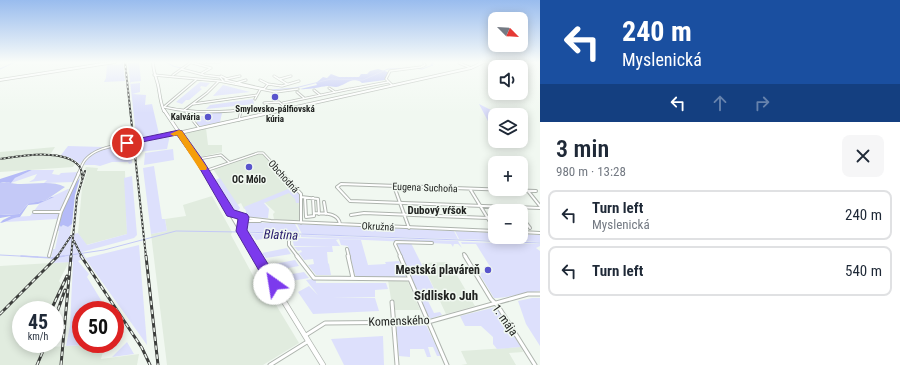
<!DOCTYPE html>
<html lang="en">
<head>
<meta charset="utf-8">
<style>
  body { margin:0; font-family:"Roboto Condensed",sans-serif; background:#f6f6f7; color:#1f2937; height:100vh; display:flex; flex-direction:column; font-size:15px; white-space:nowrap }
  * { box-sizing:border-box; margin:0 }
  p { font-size:13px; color:#747a83 }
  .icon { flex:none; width:22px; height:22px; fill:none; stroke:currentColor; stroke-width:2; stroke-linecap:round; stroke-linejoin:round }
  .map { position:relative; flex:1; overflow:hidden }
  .sheet { display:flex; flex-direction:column; background:#fff; width:360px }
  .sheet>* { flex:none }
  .hud { background:#1a4fa0; color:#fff; overflow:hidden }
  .needle { width:26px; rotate:114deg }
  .controls { position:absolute; left:488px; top:12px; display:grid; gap:8px }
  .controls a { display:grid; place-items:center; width:40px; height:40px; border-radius:8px; background:#fff; box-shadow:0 2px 10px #0003; font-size:20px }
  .speed { position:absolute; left:12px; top:301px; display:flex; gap:8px; font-size:20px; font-weight:700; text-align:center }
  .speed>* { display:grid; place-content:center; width:52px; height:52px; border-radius:50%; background:#fff; box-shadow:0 2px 10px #0003; line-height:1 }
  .speed small { font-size:10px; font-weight:400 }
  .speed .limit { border:6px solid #d22; background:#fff; color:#111 }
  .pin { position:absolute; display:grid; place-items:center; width:34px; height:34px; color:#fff; margin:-17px; border:2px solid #fff; border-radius:50%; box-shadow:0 1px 4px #0007 }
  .me { position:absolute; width:44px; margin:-22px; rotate:328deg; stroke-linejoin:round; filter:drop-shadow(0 0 3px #0008) }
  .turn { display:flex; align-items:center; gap:14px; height:84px; padding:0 16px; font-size:18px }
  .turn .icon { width:52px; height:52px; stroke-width:2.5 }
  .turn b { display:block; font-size:28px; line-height:34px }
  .lanes { display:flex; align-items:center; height:38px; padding:0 16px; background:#0003; justify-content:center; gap:20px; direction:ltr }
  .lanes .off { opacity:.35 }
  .round { display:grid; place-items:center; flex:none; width:42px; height:42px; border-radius:8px; background:#f6f6f7 }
  .overview { display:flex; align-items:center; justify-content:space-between; height:68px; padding:0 16px }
  h1 { font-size:24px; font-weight:600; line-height:30px }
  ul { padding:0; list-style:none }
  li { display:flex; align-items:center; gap:12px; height:50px; margin:0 8px 6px; padding:0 8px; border:2px solid #e0e1e3; border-radius:8px }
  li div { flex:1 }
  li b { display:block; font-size:15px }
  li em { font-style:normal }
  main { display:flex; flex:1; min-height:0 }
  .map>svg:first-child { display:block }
</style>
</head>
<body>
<main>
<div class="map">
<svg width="540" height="365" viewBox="0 0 540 365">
  <rect width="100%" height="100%" fill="#f1f8f1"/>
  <!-- built -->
  <path fill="#e1ecdf" d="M206 128 208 145H222V152L200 157 184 133Z
    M55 147 50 155 66 156 77 161 73 167 0 172V152Z
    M260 153 263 154 298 194 300 219 297 221 274 219 273 214 275 212 263 201 244 209 241 203 237 205 213 169Z
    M86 167 98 168 97 171H125L127 234 86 245 78 233 82 188 87 172 85 169Z
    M212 196 232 232 231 235 262 292 267 290 299 343 263 365H167L151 234 167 231 165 219 186 216 183 205Z
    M69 262 59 281 62 285 51 310H21V344H35L34 348 105 344 101 359 139 354 137 365H0V266Z
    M446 262 451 265 475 306 446 314 422 263Z
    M388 280H406L408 282 420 310H395V303L391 299Z
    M521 347 523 352 509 353 516 365H461L467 364 461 351Z"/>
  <!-- green -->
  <path fill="#dde0fc" d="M121 62H123L125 81 104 82 106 78 107 65 113 63V65L121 64Z
    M139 62 141 81 131 82 130 84 140 83V92L132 94 146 95 145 105 152 104 159 134 170 135 167 149 138 152 128 63Z
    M200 82 210 83 206 87 201 86 200 88 202 89 189 100H186L182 104 176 102Z
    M223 85 250 92 213 96Z
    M253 99 254 104 206 109 210 105Z
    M479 104 501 115H495V124L490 125Z
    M213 113H222L220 122 201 126 197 124V116H208Z
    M68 146 103 147 87 156 80 164 71 158 61 155Z
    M131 146 132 163 129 164 128 162H112L100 166 95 165H84C91 149 115 145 131 146Z
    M173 149 174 160 144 165 145 153Z
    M154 166 162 219H165L167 231 151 234 143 168Z
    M32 170H54L52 174 59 175 61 173 78 172 73 182 44 183 47 180 29 182 34 179 37 174 11 183 15 178Z
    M209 170H211L210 171 215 180 220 178 240 208 238 211 232 213 208 172Z
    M132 176 137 235 134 238 82 252 86 258 139 245 147 345 85 258 78 261 89 274 87 277 107 310H81V344H106L66 346 70 326 73 262 50 263 53 249H55L59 231H56L59 225 61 227 63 225 68 227 72 224 70 235 78 233 87 245 127 234 124 178Z
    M293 187 300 195 299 203H296L295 199 289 193 264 203 269 209 268 218 250 217 246 214V211L244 207Z
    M68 189H69L57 219 6 222 12 217 30 216 40 203 53 197H51Z
    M249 222 295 224 299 231V234L244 231 243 228Z
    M297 224 454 231 458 239 302 234Z
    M455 231 495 233V237H521V234L540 235V242L459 239Z
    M245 233 300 235V237H278L256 240 253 236 246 235Z
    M301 235 458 241 462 248 458 244H454L453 247 451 244 301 237Z
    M292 238 339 239 336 240 340 246H294Z
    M339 239 361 240 368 265 386 264 385 262 399 261 406 277H357L355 275 348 246 341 245Z
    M461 242 540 244V246L536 248 540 251V291C524 292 509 298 494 298L479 273 487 272 484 268H489V265L476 244H462Z
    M398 243H411L435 291 424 293 434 313 440 312 442 315 429 319 397 245Z
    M332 246 333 252H327L328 263 329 264 331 275H316L308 265 314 264 313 259 304 260 299 253 302 252 301 250 298 251 294 247Z
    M287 248 291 254 266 258 262 253Z
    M295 260 299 266 272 271 269 265Z
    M304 272 309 278 279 283 275 277Z
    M312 279 316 280V283H386L388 289 375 290V297L332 298H375L379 311 313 314 298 292 309 286 318 295 306 280Z
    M532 298H540V346L526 324 518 301Z
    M496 307 498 309 521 347 497 349 493 344V337L481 326H465L460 316Z
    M396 324 426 325 441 356H437L433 347H428L431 357H427L424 349H410V357L399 356Z
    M383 336 384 365H344L331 339Z
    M127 342 134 354 112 357Z"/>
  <!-- forest -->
  <path fill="#b5bbf7" d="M378 69 391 73 388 74 385 80 362 83C353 75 345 86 336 87 333 87 330 86 327 86 319 87 307 90 300 89L317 85 316 83 323 77 327 78 331 74 339 77H359L361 74H367L370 71Z
    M28 170H32L15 178 11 183 5 182 0 183V179Z
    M80 178 75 195 72 224 68 227 63 225 61 227 59 225C63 209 69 190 80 178Z
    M51 197H54L38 204 28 205 20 217C10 218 8 222 0 223L3 220 11 216 0 218V215L19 214 29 203 46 200Z"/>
  <!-- water -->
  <path fill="#c4c9f7" d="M7 182C23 188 48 178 65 187L46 200 28 204 19 214 0 215V183Z"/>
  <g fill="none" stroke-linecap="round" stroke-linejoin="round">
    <!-- stream-far1 -->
    <path stroke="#c4c9f7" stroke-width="1" d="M166 62 173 66 200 73
      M415 68 422 69 433 65 431 64 434 63 432 62
      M0 69 15 62
      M271 90 295 88 331 79 363 80 388 69 411 68
      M245 232 540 243
      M0 255 38 257
      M57 257 104 250 176 231 240 232"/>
    <!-- stream -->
    <path stroke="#c4c9f7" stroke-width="1.5" d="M21 256 52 258 64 256"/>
    <defs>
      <path id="street-far2" d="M189 62 211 68 202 73
        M204 62H219
        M459 63 471 68
        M181 69 204 75 220 77 224 82
        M154 75 219 81 276 92 298 89
        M173 75 190 63
        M221 76 227 79
        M274 76 287 84
        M226 79 240 76
        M280 79 291 76
        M225 80 264 89 268 84 260 80
        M236 83 246 80
        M268 84 282 86 299 81
        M392 85 386 79 390 71 421 67 425 65 424 63
        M329 88 335 92
        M351 89 388 82
        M314 90 320 95
        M297 92 304 98
        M255 99 260 90
        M264 103 279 102 287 109
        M283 103 350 89
        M193 104 257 95
        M164 107C194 114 223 113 254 108
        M164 107 197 79
        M183 111 207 93 219 81
        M186 112 199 128
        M239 120 241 110
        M140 140 179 133
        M198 159 221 155 229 162
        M205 171 258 153H263L283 174
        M78 174C80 170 82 164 85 160 95 148 113 146 127 143"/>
      <path id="street-far1" d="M282 173 301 194V223
        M394 186 409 228
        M470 189 495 230
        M528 191 540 206
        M536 191 341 184 337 187 350 201 540 208
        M301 197 318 199 319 214
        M305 198 306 217 314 216 313 198
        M324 202 326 214
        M515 207 518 211
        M34 212H61
        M314 213C324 214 338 212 340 224
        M351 215 364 213 488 218
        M521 216 530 228
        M487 217H495
        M244 218 271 221 495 231
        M243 221H260
        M521 232 540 233
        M289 241V245L298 257
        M347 249 349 257
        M464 254 466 257
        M49 256 61 212 79 173
        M401 257 395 244 396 242 432 243"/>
      <path id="street" d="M297 256 314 278 409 279
        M348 256 353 278
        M400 256 447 365
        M465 256 491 299 498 306 535 365
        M392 302 397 365
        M306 335 325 323 428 322 528 294H540
        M270 365 307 342"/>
      <path id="secondary-far3" d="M153 62C153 71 156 77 158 85 160 94 160 102 164 111
        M0 80 115 62
        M278 111 471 68 484 62"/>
      <path id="secondary-far2" d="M164 110 207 174
        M179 133 282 110"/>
      <path id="secondary-far1" d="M207 173 257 257
        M231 213 243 217 241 231"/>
      <path id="secondary" d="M256 256 323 365"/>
    </defs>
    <!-- street-far2 casing -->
    <use href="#street-far2" stroke="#aeb4ae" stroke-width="3"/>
    <!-- street-far1 casing -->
    <use href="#street-far1" stroke="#aeb4ae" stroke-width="4"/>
    <!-- street casing -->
    <use href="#street" stroke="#aeb4ae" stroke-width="5"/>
    <!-- secondary-far3 casing -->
    <use href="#secondary-far3" stroke="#aeb4ae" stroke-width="3.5"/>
    <!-- secondary-far2 casing -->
    <use href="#secondary-far2" stroke="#aeb4ae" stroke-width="4"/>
    <!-- secondary-far1 casing -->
    <use href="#secondary-far1" stroke="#aeb4ae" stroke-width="5.5"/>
    <!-- secondary casing -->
    <use href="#secondary" stroke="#aeb4ae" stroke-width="6"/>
    <!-- street-far2 -->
    <use href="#street-far2" stroke="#fff" stroke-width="1.5"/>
    <!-- street-far1 -->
    <use href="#street-far1" stroke="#fff" stroke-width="2"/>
    <!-- street -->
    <use href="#street" stroke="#fff" stroke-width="3"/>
    <!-- secondary-far3 -->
    <use href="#secondary-far3" stroke="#fff" stroke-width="2"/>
    <!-- secondary-far2 -->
    <use href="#secondary-far2" stroke="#fff" stroke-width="2.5"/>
    <!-- secondary-far1 -->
    <use href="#secondary-far1" stroke="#fff" stroke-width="3.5"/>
    <!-- secondary -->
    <use href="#secondary" stroke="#fff" stroke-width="4.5"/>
    <defs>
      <path id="rail-far1" d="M125 62 146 257
        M0 159C20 156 65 148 79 166 82 169 82 174 82 178
        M74 241 82 257
        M57 257 71 236
        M71 257 77 197 85 171"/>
      <path id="rail" d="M81 256 142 348 150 365
        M146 256 158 365
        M51 310 67 276
        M0 314 58 256
        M55 318 65 290
        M37 365 46 344
        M61 365 71 256"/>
    </defs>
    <!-- rail-far1 casing -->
    <use href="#rail-far1" stroke="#3c3e3c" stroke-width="2"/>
    <!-- rail casing -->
    <use href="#rail" stroke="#3c3e3c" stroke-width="3"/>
    <!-- rail-far1 -->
    <use href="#rail-far1" stroke="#f1f8f1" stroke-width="1" stroke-dasharray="2" stroke-linecap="butt"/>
    <!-- rail -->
    <use href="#rail" stroke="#f1f8f1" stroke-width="1.5" stroke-dasharray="4.5" stroke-linecap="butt"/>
    <defs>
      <path id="street-bridge" d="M127 143 140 140"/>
    </defs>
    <!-- street-bridge casing -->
    <use href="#street-bridge" stroke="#aeb4ae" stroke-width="3" stroke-linecap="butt"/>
    <!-- street-bridge -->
    <use href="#street-bridge" stroke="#fff" stroke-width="1.5"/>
  </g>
  <!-- sky -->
  <linearGradient id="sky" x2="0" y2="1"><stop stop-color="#99bcee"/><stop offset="0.55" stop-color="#f9fcf9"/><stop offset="1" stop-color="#f9fcf9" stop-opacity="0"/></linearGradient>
  <rect width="540" height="113" fill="url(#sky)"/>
  <!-- route -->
  <path fill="#7c3aed" stroke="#51269a" d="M179 130 182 131 204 162 234 210 247 214 249 217 247 230 278 280 280 284 278 288 274 290 269 288 236 231 238 219 227 216 196 162 177 135 127 145 123 143 127 141Z"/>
  <!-- slow -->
  <path fill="#f59e0b" d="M179 130 182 131 206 166 207 168 206 170H200L177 135 174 136 170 134Z"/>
  <!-- markers -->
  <g fill="#5954cc" stroke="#f1f8f1" stroke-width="1.5">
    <circle cx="275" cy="97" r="4"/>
    <circle cx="208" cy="117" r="4"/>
    <circle cx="249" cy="167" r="4"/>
    <circle cx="488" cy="270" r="4"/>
  </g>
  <g text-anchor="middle" stroke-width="3" stroke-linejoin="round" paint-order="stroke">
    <!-- far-poi labels -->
    <g font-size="9" font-weight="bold" fill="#212321" stroke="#f1f8f1">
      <text x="275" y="112">Smylovsko-pálfiovská<tspan x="275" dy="10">kúria</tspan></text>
      <text x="200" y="120" text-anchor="end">Kalvária</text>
    </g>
    <!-- street labels -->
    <g font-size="10" fill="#212321" stroke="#f1f8f1">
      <text transform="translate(284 176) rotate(48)" y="4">Obchodná</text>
      <text transform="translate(425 187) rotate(2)" y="4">Eugena Suchoňa</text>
      <text transform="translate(378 226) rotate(3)" y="4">Okružná</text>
    </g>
    <!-- poi labels -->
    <g font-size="10" font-weight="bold" fill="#212321" stroke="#f1f8f1">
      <text x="249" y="183">OC Mólo</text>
    </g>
    <!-- neighbourhood labels -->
    <g font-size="11" font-weight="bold" fill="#212321" stroke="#f1f8f1">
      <text x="437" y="214">Dubový vŕšok</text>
    </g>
    <!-- near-poi labels -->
    <g font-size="12" font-weight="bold" fill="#212321" stroke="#f1f8f1" text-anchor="end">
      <text x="480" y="274">Mestská plaváreň</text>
    </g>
    <!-- near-street labels -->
    <g font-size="12" fill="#212321" stroke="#f1f8f1">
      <text transform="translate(505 320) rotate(55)" y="4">1. mája</text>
      <text transform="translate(399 321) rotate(-2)" y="4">Komenského</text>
    </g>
    <!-- near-water labels -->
    <g font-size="13" font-style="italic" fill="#221569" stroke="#f1f8f1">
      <text transform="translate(281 234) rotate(2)" y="5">Blatina</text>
    </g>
    <!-- near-neighbourhood labels -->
    <g font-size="13" font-weight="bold" fill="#212321" stroke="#f1f8f1">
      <text x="446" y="300">Sídlisko Juh</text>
    </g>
  </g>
</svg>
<div class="controls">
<a><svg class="needle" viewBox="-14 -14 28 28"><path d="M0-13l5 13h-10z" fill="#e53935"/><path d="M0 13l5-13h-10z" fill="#747a83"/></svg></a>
<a><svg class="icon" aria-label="sound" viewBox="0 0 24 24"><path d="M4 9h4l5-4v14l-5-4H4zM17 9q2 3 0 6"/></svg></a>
<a><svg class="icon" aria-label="layers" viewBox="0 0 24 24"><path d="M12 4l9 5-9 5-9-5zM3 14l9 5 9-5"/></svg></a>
<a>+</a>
<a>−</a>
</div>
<div class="speed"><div>45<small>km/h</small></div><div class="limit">50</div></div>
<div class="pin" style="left:127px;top:143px;background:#d93025"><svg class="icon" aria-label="arrive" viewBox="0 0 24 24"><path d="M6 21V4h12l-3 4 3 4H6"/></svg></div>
<svg class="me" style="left:274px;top:284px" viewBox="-20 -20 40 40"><circle r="19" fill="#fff"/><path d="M0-13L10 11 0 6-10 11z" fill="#7c3aed"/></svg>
</div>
<section class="sheet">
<div class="hud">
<div class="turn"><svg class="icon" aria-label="left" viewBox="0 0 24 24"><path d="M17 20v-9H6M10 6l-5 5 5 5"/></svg><div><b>240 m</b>Myslenická</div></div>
<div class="lanes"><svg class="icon" aria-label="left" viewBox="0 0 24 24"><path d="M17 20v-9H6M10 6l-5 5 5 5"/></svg><svg class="icon off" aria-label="ahead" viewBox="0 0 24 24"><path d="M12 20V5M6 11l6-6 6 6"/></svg><svg class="icon off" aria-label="right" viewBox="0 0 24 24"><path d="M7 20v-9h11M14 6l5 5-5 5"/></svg></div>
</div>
<div class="overview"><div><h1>3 min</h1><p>980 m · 13:28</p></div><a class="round"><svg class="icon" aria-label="close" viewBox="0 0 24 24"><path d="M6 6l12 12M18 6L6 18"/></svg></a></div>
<ul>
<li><svg class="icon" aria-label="left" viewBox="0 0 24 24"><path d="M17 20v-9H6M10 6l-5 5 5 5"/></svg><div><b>Turn left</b><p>Myslenická</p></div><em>240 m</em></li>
<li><svg class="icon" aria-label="left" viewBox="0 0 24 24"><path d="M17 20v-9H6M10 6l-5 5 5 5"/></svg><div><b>Turn left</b></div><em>540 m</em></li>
</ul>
</section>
</main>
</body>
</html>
